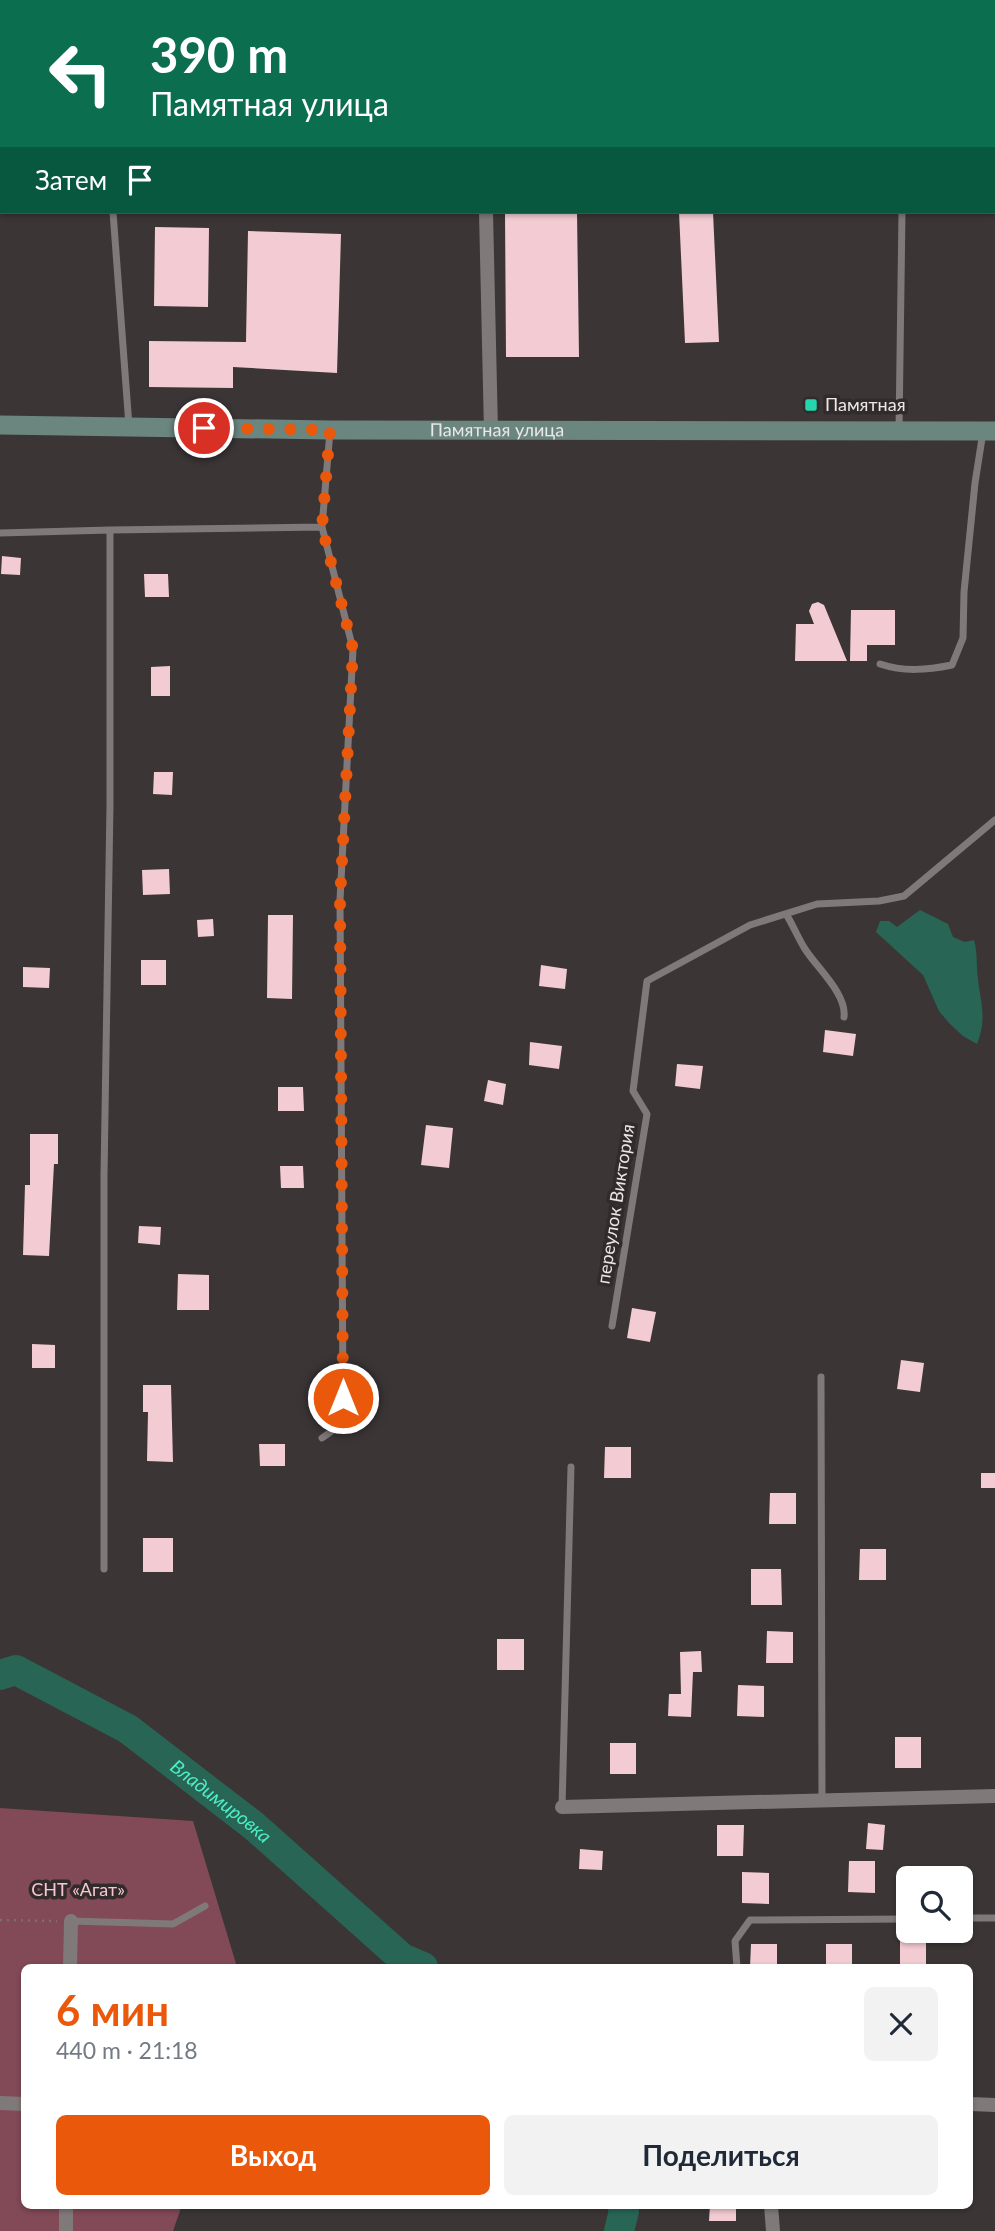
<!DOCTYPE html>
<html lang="ru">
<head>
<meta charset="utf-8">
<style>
  body { margin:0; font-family:Lato,sans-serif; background:#f2f2f3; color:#1f2937; height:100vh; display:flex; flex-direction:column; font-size:26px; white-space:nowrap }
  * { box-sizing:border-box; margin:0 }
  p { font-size:23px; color:#747a83 }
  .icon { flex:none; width:38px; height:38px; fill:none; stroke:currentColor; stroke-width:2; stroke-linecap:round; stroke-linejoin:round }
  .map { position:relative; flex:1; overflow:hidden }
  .drawer { position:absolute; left:21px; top:1964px; width:952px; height:245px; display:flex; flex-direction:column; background:#fff; border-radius:10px; box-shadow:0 2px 5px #0004 }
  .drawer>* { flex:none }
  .top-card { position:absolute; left:0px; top:0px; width:996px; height:214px; box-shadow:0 2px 5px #0004; background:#0b6e4f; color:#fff; overflow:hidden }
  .controls { position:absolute; left:896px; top:1866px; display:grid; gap:14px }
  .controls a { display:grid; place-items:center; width:77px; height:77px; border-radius:10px; background:#fff; box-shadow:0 2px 5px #0004; font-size:35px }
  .pin { position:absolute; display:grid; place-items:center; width:60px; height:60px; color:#fff; margin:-30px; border:4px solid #fff; border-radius:50%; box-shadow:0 2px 7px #0007 }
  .me { position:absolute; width:77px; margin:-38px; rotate:0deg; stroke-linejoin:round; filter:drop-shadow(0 0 5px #0008) }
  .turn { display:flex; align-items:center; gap:24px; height:147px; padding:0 35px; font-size:32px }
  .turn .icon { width:91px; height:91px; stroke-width:2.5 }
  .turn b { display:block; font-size:49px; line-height:60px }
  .then { display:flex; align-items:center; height:66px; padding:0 35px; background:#0003; gap:14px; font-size:26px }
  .round { display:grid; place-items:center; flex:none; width:74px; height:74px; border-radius:10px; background:#f2f2f3 }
  .headline { display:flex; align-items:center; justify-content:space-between; height:119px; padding:0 35px }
  h1 { font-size:42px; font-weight:700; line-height:52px; color:#ea580c }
  .action { display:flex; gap:14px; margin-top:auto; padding:14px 35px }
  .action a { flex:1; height:80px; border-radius:10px; background:#ea580c; color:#fff; font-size:28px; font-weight:700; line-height:80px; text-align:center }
  .action a+a { background:#f2f2f3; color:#1f2937 }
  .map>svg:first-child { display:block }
</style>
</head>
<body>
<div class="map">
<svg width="995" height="2231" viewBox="0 0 995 2231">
  <rect width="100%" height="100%" fill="#3b3536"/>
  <!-- green -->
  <path fill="#824957" d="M0 1808 193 1821 237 1967H24V2205H182L173 2231H0Z"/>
  <!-- water -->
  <path fill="#286555" d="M920 910 948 924 953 937 965 942 974 940C978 954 976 966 978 979 981 1005 987 1018 977 1044L963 1036 949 1023 939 1011 923 975 876 932 880 921H889L897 927Z"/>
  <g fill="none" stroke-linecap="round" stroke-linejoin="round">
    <!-- river -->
    <g stroke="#286555" stroke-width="30">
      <path id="s1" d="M0 1675 16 1670 128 1729 254 1826 402 1958 423 1967"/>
      <path d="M619 2231 624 2211 622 2205"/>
    </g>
  </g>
  <!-- building -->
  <path fill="#f3cbd3" d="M505 212H577L579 357H506Z
    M679 212H713L719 342 685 343Z
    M155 227 209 228 208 307 154 306Z
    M248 231 341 234 337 373 233 367V388L149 387V341L246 342Z
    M2 556 21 558 20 575 1 574Z
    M144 574H168L169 597H145Z
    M818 602 824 605 847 661H795L796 624H814L809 611 812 604Z
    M851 610H895V645H867V661H850Z
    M170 666V696H151V667Z
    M154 772H173L172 795 153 794Z
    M169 869 170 894 143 895 142 870Z
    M268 915H293L292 999 267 998Z
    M213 919 214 936 198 937 197 920Z
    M141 960H166V985H141Z
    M541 965 567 969 565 989 539 986Z
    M23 967 50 968 49 988 23 987Z
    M825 1030 856 1034 853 1056 823 1052Z
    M530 1042 562 1046 559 1069 529 1065Z
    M677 1064 703 1066 700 1089 675 1086Z
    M488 1080 506 1084 503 1105 484 1101Z
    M278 1087H303L304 1111H278Z
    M426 1125 453 1128 449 1168 421 1165Z
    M30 1134H58V1164H54L49 1256 23 1255 25 1185H30Z
    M280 1166H303L304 1188H281Z
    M139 1226 161 1227 160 1245 138 1243Z
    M178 1274 209 1275V1310H177Z
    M632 1308 656 1312 650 1342 627 1338Z
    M32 1344 55 1345V1368H32Z
    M901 1360 924 1363 920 1392 897 1389Z
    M143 1385H171L173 1462 147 1461 148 1412H143Z
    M259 1444H285V1466H260Z
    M605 1447H631V1478H604Z
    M981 1473H995V1488H981Z
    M770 1493H796V1524H769Z
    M143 1538H173V1572H143Z
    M860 1549H886V1580H859Z
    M751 1569H781L782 1605H751Z
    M767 1631 793 1632V1663H766Z
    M497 1639H524V1670H497Z
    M701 1651 702 1672H693L691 1717 668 1716 669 1694H681L680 1652Z
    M738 1685 764 1686V1717L737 1716Z
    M895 1737H921V1768H895Z
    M610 1743H636V1774H610Z
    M868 1823 885 1825 883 1850 866 1849Z
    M717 1825H744L743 1856H717Z
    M580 1849 603 1851 602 1870 579 1869Z
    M849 1861H875V1893L848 1892Z
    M742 1872 769 1873V1904L742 1903Z
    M900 1938H926V1967H900Z
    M751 1944H777V1967H750Z
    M826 1944H852V1967H826Z
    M710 2205H736V2221H709Z"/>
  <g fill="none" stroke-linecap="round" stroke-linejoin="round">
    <!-- path -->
    <path stroke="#777172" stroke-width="2.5" stroke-dasharray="2 5" stroke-linecap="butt" d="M0 1920 57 1921"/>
    <!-- lane -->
    <path stroke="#80797a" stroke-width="7" d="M102 0V2
      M113 212 129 426
      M899 430 902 212
      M0 533 110 530
      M880 664C904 672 927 670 952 665L963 638 964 592 975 483 983 432
      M786 914C793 925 798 938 805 949 817 968 847 994 844 1017
      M612 1326 647 1114 633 1091 647 981 750 925 817 904 879 901 904 896 995 820
      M821 1377 822 1800
      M322 1438 332 1431 343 1398 340 900 353 649 322 527 330 431
      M104 1569V1175L110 805V530L322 527
      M562 1807 571 1467
      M961 1918H995
      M71 1921 173 1924 205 1906
      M737 1967 735 1941 750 1920 908 1919"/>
    <!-- street -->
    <path stroke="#80797a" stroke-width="14" d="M490 2V0
      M486 212 491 431
      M562 1807 995 1796
      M70 1967 71 1921
      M0 2103 24 2104
      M970 2104 995 2105
      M771 2205 773 2231
      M66 2231V2205"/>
    <!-- secondary -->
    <path stroke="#6b867f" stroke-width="19" id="s2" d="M0 425 330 430 995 431"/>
  </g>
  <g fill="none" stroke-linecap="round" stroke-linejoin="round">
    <!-- route -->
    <path stroke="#ea580c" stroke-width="12" stroke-dasharray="0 21.6" d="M204 428 330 430 322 527 353 649 340 900 343 1398"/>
  </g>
  <!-- markers -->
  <rect fill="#25d5ae" stroke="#312b2c" stroke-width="2.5" x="804" y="398" width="14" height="14" rx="3.5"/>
  <g text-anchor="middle" stroke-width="7" stroke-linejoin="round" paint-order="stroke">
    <!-- poi labels -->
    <g font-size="18" fill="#ebe7e8" stroke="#312b2c" text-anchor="start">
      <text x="825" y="411">Памятная</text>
    </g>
    <!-- street labels -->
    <g font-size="18" fill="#ebe7e8" stroke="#312b2c">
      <text dy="6" stroke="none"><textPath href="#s2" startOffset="497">Памятная улица</textPath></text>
      <text transform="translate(616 1204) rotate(-81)" y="6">переулок Виктория</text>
    </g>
    <!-- park labels -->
    <g font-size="18" fill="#f8c6d0" stroke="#312b2c">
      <text x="78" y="1896">СНТ «Агат»</text>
    </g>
    <!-- water labels -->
    <g font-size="19" font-style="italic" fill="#4ceec6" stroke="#312b2c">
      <text dy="7" stroke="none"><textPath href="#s1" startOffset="261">Владимировка</textPath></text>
    </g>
  </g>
</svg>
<div class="controls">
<a><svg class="icon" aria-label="search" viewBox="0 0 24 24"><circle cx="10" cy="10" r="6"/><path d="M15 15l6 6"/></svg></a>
</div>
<div class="pin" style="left:204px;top:428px;background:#d93025"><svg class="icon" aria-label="arrive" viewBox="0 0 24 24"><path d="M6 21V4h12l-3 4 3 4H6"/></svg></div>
<svg class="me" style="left:343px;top:1398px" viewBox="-20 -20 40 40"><circle r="17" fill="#ea580c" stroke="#fff" stroke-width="3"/><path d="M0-11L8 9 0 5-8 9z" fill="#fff"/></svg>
<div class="top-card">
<div class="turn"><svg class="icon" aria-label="left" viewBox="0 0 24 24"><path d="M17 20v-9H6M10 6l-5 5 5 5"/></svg><div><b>390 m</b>Памятная улица</div></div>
<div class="then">Затем<svg class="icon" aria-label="arrive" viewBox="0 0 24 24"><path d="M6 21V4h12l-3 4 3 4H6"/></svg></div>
</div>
<section class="drawer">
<div class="headline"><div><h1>6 мин</h1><p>440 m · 21:18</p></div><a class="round"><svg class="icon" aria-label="close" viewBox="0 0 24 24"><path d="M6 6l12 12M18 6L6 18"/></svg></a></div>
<div class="action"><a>Выход</a><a>Поделиться</a></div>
</section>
</div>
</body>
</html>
